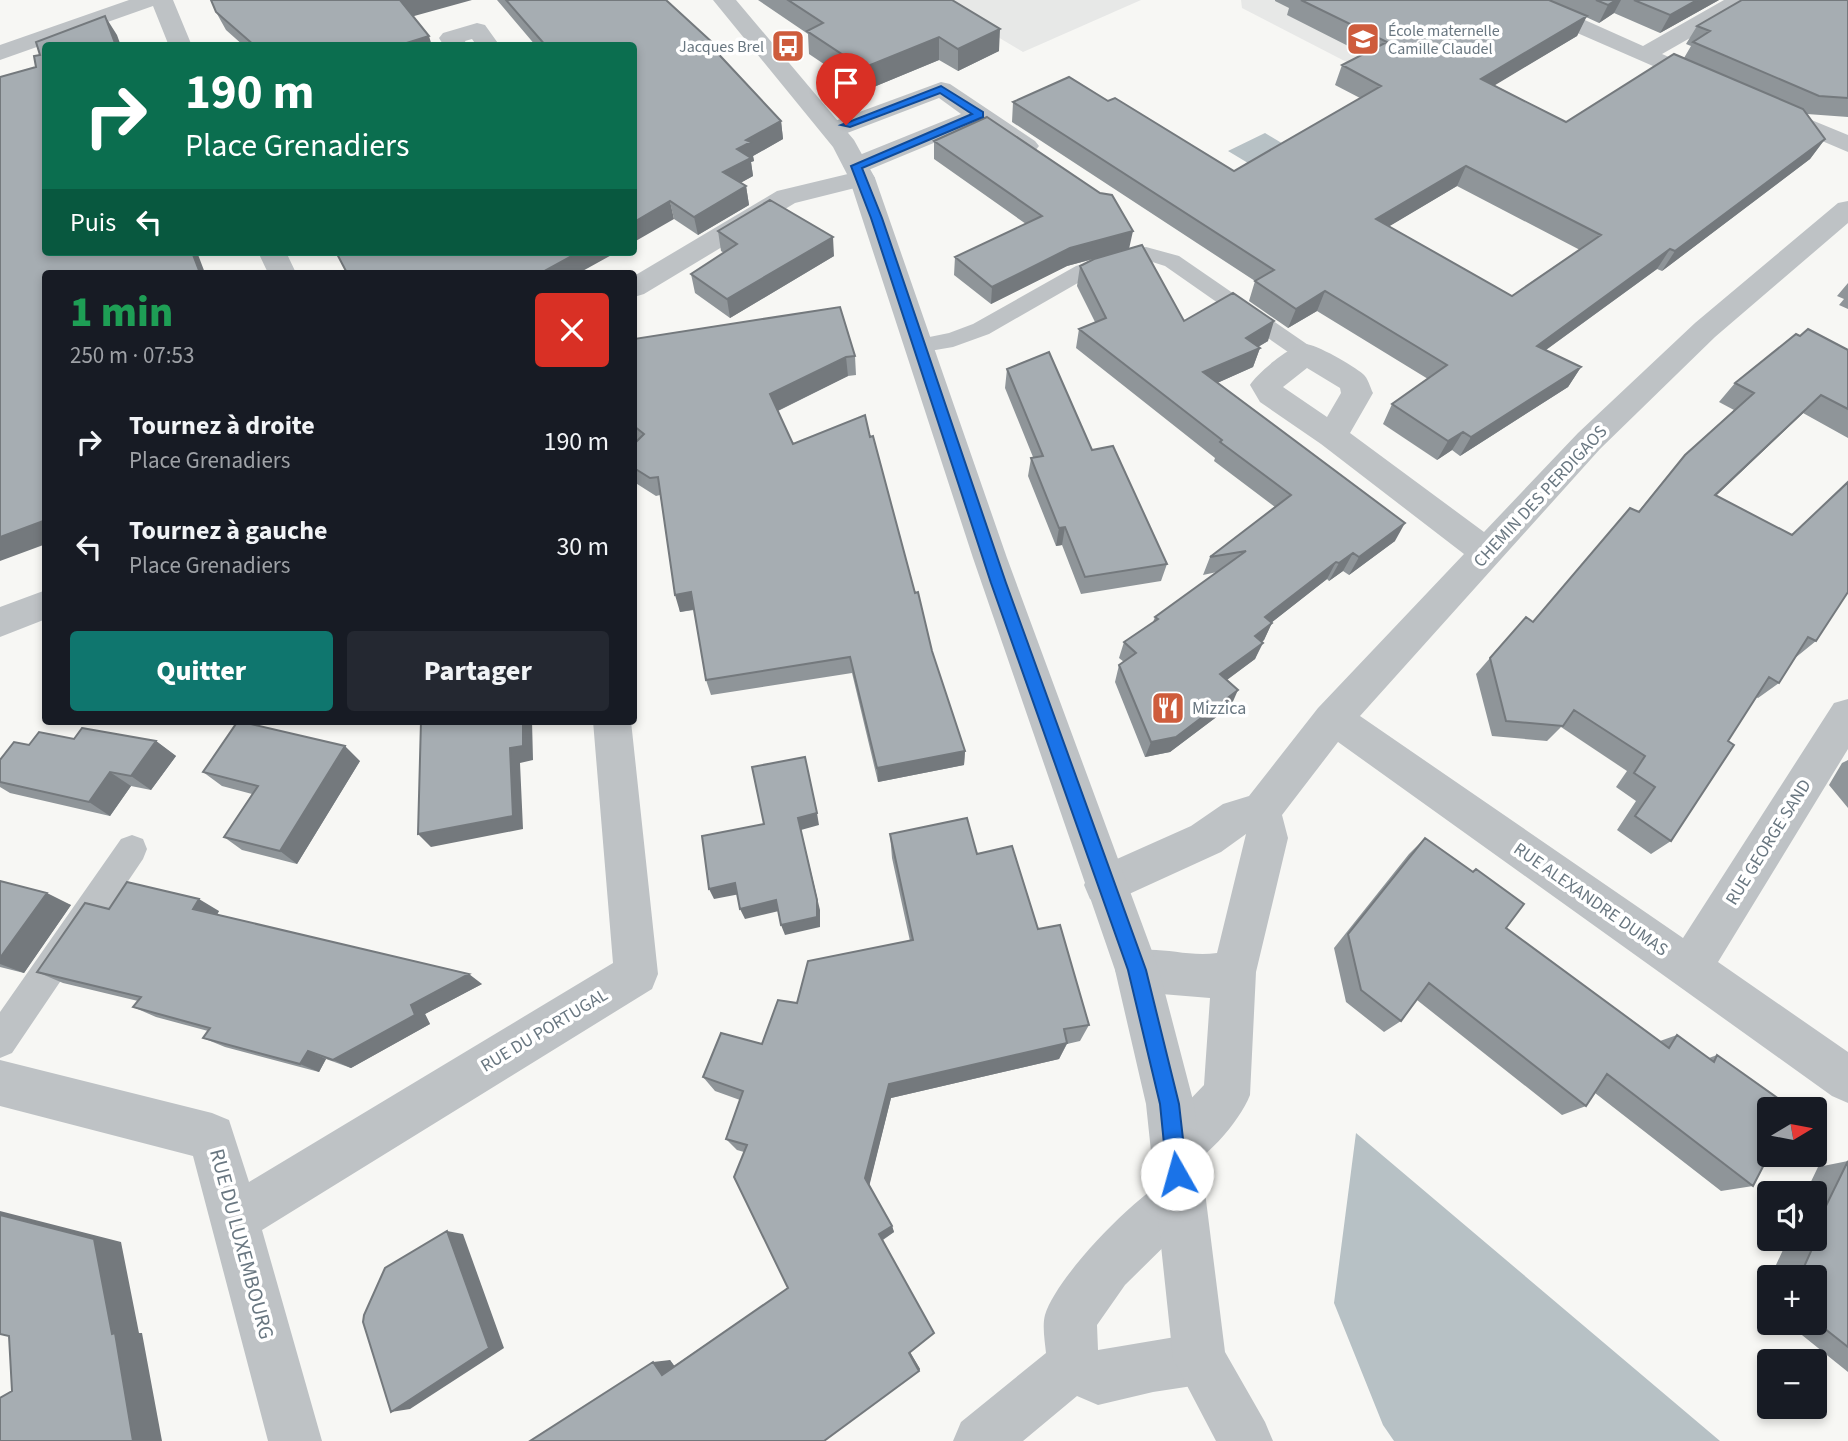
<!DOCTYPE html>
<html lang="fr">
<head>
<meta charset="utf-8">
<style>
  body { margin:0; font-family:"Source Sans 3",sans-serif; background:#242831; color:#f1f3f6; height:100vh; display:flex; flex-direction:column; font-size:26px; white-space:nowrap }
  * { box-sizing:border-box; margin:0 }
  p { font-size:23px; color:#9ea1a6 }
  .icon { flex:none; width:38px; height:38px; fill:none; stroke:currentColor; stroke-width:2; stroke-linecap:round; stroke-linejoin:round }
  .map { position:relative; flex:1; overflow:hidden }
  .side { position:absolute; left:42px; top:270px; width:595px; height:455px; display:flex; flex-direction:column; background:#171b24; border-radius:7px; box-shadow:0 4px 10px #0003 }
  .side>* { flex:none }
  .banner { position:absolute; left:42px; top:42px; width:595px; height:214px; border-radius:7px; box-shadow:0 4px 10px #0003; background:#0b6e4f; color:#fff; overflow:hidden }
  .needle { width:46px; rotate:80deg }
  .fabs { position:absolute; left:1757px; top:1097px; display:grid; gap:14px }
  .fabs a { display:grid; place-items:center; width:70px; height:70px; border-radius:7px; background:#171b24; box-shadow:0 4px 10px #0003; font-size:35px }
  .pin { position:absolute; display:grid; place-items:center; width:60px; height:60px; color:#fff; margin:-72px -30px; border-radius:50% 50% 50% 0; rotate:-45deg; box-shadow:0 0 7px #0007 }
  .pin .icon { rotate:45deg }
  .me { position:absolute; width:77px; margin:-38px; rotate:353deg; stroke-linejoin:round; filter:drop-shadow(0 0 5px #0008) }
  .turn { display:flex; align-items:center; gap:24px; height:147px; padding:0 28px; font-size:32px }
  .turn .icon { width:91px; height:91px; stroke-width:2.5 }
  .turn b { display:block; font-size:49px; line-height:60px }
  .then { display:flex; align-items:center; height:66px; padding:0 28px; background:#0003; gap:14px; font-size:26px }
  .round { display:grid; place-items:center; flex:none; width:74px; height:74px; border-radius:7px; background:#242831 }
  .headline { display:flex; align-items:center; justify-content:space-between; height:119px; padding:0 28px }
  h1 { font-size:42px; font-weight:800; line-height:52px; color:#1e9e55 }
  .button { display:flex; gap:14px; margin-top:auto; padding:14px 28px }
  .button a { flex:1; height:80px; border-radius:7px; background:#0f766e; color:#fff; font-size:28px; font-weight:800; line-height:80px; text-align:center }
  .button a+a { background:#242831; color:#f1f3f6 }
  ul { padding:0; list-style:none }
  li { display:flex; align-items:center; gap:21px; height:105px; padding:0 28px }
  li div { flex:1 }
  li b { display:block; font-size:26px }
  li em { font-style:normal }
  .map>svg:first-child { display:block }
</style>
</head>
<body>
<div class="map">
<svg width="1848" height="1441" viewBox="0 0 1848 1441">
  <rect width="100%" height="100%" fill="#f7f7f4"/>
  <!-- built -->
  <path fill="#e7e8e7" d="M936 0H1141L1023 52Z
    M1241 0H1489L1364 71 1242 8Z"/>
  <!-- water -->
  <path fill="#b7c1c5" d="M1265 133 1285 145 1248 163 1228 151Z
    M1356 1133 1720 1441H1394L1383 1425 1334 1303Z"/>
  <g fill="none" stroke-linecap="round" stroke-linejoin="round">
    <!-- service -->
    <path fill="#bec2c5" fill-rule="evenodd" d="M1146 247 1179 256 1314 349 1317 354 1314 359 1306 361 1298 359 1165 266 1146 260 1090 276 989 334 953 347 918 353 910 351 907 346 910 341 949 333 973 324 1076 266Z
      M132 835 143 839 147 849 143 859 12 1053 0 1058V1012L121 839Z"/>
    <!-- minor -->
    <path fill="#bec2c5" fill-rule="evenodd" d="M129 0H173L192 46H169L153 6 0 60V45Z
      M1510 0H1540L1643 46 1724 0H1751L1748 5 1662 54 1717 78 1720 83 1717 88 1708 90 1513 5Z
      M477 23 485 25 500 46H477L472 39 465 41 467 46H444L439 38 443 33Z
      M941 82 950 84 1035 141 1039 146 1035 151C1014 157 994 136 977 125L866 171 871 172 875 178 871 184 795 203 644 294 634 297V276L777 191 852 173 843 166 847 160 961 114 939 98 842 135 833 138 824 135 820 130 824 125Z
      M1770 103 1848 135V152L1761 115 1758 110 1761 105Z
      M1848 201V223L1715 337 1600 449 1360 716 1683 938 1834 703 1848 699V749L1718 962 1848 1052V1103L1832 1096 1338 742 1282 815 1288 838 1256 972 1250 1095C1239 1123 1203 1163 1175 1174L1158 1167 1151 1150 1158 1133 1204 1085 1210 998 1137 992 1121 985 1115 970 1121 955C1153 942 1183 958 1217 953L1246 834 1221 852 1105 905 1090 899 1084 885 1090 871 1191 826 1223 804 1249 796 1318 708 1464 554 1321 444 1260 402 1250 385C1256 374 1292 344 1305 344 1316 344 1354 366 1363 374 1368 378 1370 387 1373 393L1350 433 1484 532 1578 433 1695 323 1838 203ZM1307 368 1340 388 1341 393 1327 417 1283 387Z
      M258 252H286L296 273H268Z
      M46 590V619L0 637V607Z
      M593 721H631L658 974 652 989 262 1230 322 1441H268L193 1156 0 1106V1060L212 1113 229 1120 249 1182 613 963Z
      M1180 1172 1197 1180 1205 1197 1197 1214 1125 1285 1097 1325 1098 1350 1199 1333 1218 1340 1225 1359 1218 1378 1199 1385 1153 1392 1098 1405 1077 1396 1023 1441H953L961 1422 1046 1353C1045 1342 1042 1326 1045 1315 1057 1275 1142 1188 1180 1172Z"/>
    <!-- tertiary -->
    <path fill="#bec2c5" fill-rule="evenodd" d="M713 0H736L854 140 875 178 1007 558 1159 970 1194 1104 1225 1352 1265 1422 1273 1441H1216L1173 1359 1146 1104 1115 970 973 558 849 178 833 147Z"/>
  </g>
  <!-- wall -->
  <path fill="#8f9599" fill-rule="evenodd" d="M497 0H666L714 44 715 50 781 121 783 139 753 156 754 161 751 162 753 176 740 183 746 186 749 205 698 235 674 219 634 46H536Z
    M758 0H952L999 51 958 71 939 60 864 91 809 54 808 34Z
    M1275 0H1719L1660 33 1614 13 1599 23 1586 17 1577 36 1494 85 1566 122 1684 58 1691 46 1686 44 1697 26 1848 0V117L1807 114 1825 139 1810 159 1662 271 1657 269 1546 350 1581 367 1568 387 1460 456 1452 450 1437 460 1383 424 1392 404 1428 379 1317 311 1288 328 1249 301 1255 281 1012 122 1013 102 1108 101 1234 171 1360 98 1335 85 1342 65 1364 54 1287 15 1289 8 1275 1ZM1457 186 1580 250 1512 296 1389 226Z
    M216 12 413 16 432 46H244L226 30Z
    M934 141 1129 249 1184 321 1268 341 1258 347 1260 348 1253 367 1217 383 1395 541 1349 575 1343 571 1329 581 1327 579 1272 622 1264 640 1262 642 1255 659 1227 680 1231 706 1170 752 1145 757 1115 682 1119 665 1124 662 1119 658 1124 642 1153 622 1155 617 1217 572 1203 575 1210 557 1275 507 1214 461 1215 458 1076 348 1079 329 1095 322 1077 286 1080 266 1112 254 1067 266 991 304 954 275 955 257 1026 224 934 159Z
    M718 231 834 256 730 318 695 293 691 274 724 253 721 251Z
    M1848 283V309L1839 305 1844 299 1837 296Z
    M1800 336 1848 350V438L1803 413 1716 495 1816 641 1795 658 1779 683 1758 698 1756 697 1728 741 1671 841 1651 854 1617 830 1636 801 1616 787 1627 771 1561 727 1547 741 1492 736 1476 674 1490 658 1533 622 1638 512 1685 455 1734 410 1719 402 1735 383Z
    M634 339 855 356 856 375 848 376 778 411 793 444 915 593 932 651 965 751 964 765 878 782 852 673 711 695 706 680 694 610 680 612 660 495 656 496 634 482V444L636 441 634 440Z
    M1007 369 1092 450 1167 564 1161 581 1081 594 1062 545 1056 546 1028 476 1031 458 1033 457 1005 388Z
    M74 739 156 741 176 756 151 790 131 786 110 816 10 793 0 787V760L29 745Z
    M1848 760V808L1829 785 1842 763Z
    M360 761 297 864 242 850 224 837 252 794 222 786 203 772Z
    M890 834 977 854 1038 929 1089 1025 1080 1041 1067 1044 1059 1059 891 1098 869 1185 892 1226 894 1232 883 1240 910 1352 920 1369 919 1371 530 1441 670 1360 674 1366 788 1288 744 1152 737 1150 726 1139 740 1100 715 1091 703 1077 762 1044 797 1003 910 941 892 858Z
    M1425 838 1506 928 1660 1041 1677 1035 1709 1058 1717 1055 1753 1186 1721 1191 1595 1093 1586 1106 1562 1115 1417 1000 1401 1021 1384 1032 1346 1002 1334 948 1409 854Z
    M0 881 71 905 24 973 0 967Z
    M109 909 219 911 217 915 482 984 425 1014 430 1024 351 1068 326 1059 319 1072 225 1047 203 1038 208 1031 156 1017 133 1007 138 1001 63 983 37 972Z
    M1848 1161V1372L1787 1323H1815V1278H1770L1788 1239H1815V1194H1805L1818 1167Z
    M1769 1279V1309L1759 1301Z"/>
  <!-- shaded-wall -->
  <path fill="#74797d" d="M400 0H472L407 18Z
    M1616 0H1621L1614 13 1599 23 1608 5Z
    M1697 0H1719L1660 33 1670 15Z
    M105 16 117 35 121 46H116Z
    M1587 16 1577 36 1472 99 1481 79Z
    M1000 29 999 51 958 71V49Z
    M429 36 432 46H397Z
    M939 37V60L864 91 863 68Z
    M781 121 783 139 753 156 754 161 751 162 753 176 726 191 723 172 737 149 746 140Z
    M1825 139 1810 159 1662 271 1675 251Z
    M1466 166 1457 186 1368 239 1376 219Z
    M746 186 749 205 698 235 694 217Z
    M670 201 674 219 634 242V222Z
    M1133 231 1129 249 1067 266 991 304 992 287 1070 248Z
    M833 237 834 256 730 318 727 299Z
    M1670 249 1657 269 1525 365 1537 346Z
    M192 252H197L205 273H200Z
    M579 252H617L579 273H541Z
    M1325 291 1317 311 1288 328 1296 309Z
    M1274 321 1268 341 1246 354 1260 348 1253 367 1197 392 1203 372 1246 338Z
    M846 357 848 376 773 413 770 394Z
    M1581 367 1568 387 1460 456 1471 437Z
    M1821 395 1803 413 1698 513 1715 495Z
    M1463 432 1452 450 1437 460 1448 441Z
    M46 520V544L0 561V537Z
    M1405 523 1395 541 1349 575 1359 557Z
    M1065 527 1062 545 1056 546 1059 528Z
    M1353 553 1343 571 1329 581 1339 563Z
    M1336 562 1327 579 1257 634 1265 617Z
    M691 592 696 609 680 612 675 595Z
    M1272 623 1264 640 1247 653 1255 636Z
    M1263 643 1255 659 1213 690 1220 674Z
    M1238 690 1231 706 1170 752 1145 757 1151 742Z
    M523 721H532L533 760 520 763 523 829 431 847 418 834 510 748Z
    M156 741 176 756 151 790 131 776Z
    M345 746 360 761 297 864 280 851Z
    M965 751 964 765 878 782 877 768Z
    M110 772 131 786 110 816 89 802Z
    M817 813 819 825 801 830 820 910V927L785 935 781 925 798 818Z
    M735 883 740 894 714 899 709 889Z
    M47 893 71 905 24 973 0 964V958Z
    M199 899 219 911 213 921 193 909Z
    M776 900 779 911 745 919 740 909Z
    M469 974 482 984 425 1014 430 1024 351 1068 333 1060 411 1005Z
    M1067 1043 1059 1059 891 1098 869 1187 865 1178 889 1084Z
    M308 1051 326 1059 319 1072 300 1064Z
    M0 1211 121 1242 139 1333H142L162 1441H133L0 1215Z
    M892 1226 894 1232 882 1240 879 1234Z
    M447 1231 463 1234 504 1348 410 1409 391 1412Z
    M910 1352 920 1369 919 1371 909 1353Z
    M670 1360 679 1372 662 1375 653 1362Z"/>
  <!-- building -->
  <path fill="#a6adb2" stroke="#74797d" stroke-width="2" fill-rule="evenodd" d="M211 0H400L429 36 397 46H255L216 12Z
    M506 0H666L714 44 710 45 781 121 746 140 751 142 737 149 751 158 723 172 746 186 694 217 670 201 634 222V46H546Z
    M788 0H952L1000 29 958 49 939 37 863 68 807 31 823 23Z
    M1301 0H1549L1587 16 1481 79 1566 122 1674 54 1803 109 1825 139 1675 251 1670 249 1537 346 1581 367 1471 437 1463 432 1448 441 1392 404 1447 365 1325 291 1296 309 1255 281 1274 270 1013 102 1069 77 1108 101 1115 98 1234 171 1381 86 1342 65 1387 42ZM1466 166 1601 235 1512 296 1376 219Z
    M1596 0H1616L1608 5Z
    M1634 0H1697L1670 15Z
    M1742 0H1848V98L1819 96 1693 42 1710 31 1697 26Z
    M105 16 116 46H46V252H192L200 273H46V520L0 537V77L36 67 34 56 40 55 36 42Z
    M987 117 1100 193 1112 195 1133 231 1070 248 992 287 955 257 1042 216 934 141Z
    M770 200 833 237 727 299 691 274 737 244 718 231Z
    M1142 245 1184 321 1233 293 1274 321 1246 338 1260 348 1203 372 1405 523 1359 557 1353 553 1339 563 1336 562 1265 617 1272 623 1255 636 1263 643 1220 674 1238 690 1176 737 1151 742 1119 665 1136 653 1124 642 1158 619 1155 617 1246 551 1210 557 1291 495 1220 442 1222 440 1079 329 1106 318 1080 266 1094 259Z
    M336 252H579L541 273H347Z
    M840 307 855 356 846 357 770 394 793 444 865 415 870 437 873 436 915 593 918 592 932 651 965 751 877 768 850 657 706 680 691 592 675 595 658 477 650 478 634 468V444L644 434 634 426V339Z
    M1808 329 1848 350V409L1821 395 1715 495 1792 535 1848 482V592L1816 641 1808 637 1779 683 1769 677 1728 741 1734 745 1671 841 1635 816 1655 787 1634 773 1645 756 1574 710 1563 726 1506 721 1490 658 1526 617 1533 622 1630 508 1639 512 1685 455 1754 393 1735 383 1796 334 1800 336Z
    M1049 352 1092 450 1113 446 1167 564 1085 577 1065 527 1059 528 1031 458 1043 456 1007 369Z
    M238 721 345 746 280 851 224 837 258 786 203 772Z
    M421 721H523V746L510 748 513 816 418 834Z
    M82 728 156 741 131 776 110 772 89 802 0 782V760L14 742 29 745 39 732 74 739Z
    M805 757 817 813 798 818 817 900V917L781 925 776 900 740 909 735 883 709 889 702 836 764 824 752 767Z
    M967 818 977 854 1012 846 1038 929 1060 925 1089 1025 1064 1029 1067 1043 889 1084 865 1178 892 1226 879 1234 934 1333 909 1353 919 1371 824 1441H530L653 1362 662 1375 788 1288 734 1177 747 1145 726 1139 743 1091 703 1077 721 1033 762 1044 778 1000 797 1003 808 961 913 940 890 834Z
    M1425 838 1473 872 1476 869 1524 904 1506 928 1669 1048 1677 1035 1714 1062 1717 1055 1793 1109 1769 1110V1155L1753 1186 1607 1074 1586 1106 1429 983 1401 1021 1361 990 1348 934Z
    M0 881 47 893 0 958Z
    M127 882 199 899 193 909 469 974 411 1005 415 1015 333 1060 308 1051 300 1064 203 1038 210 1028 133 1007 141 997 37 972 85 903 109 909Z
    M1848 1161V1347L1815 1321V1278H1799L1825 1220 1821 1216Z
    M0 1215 94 1239 112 1334 115 1333 133 1441H0V1398L12 1391 9 1336 0 1334Z
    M447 1231 489 1348 391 1412 363 1322 364 1315 385 1268Z"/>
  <!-- route -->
  <path fill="#1a73e8" stroke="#114b97" stroke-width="2" d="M941 86 983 112V117L862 168 882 218 1006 583 1146 970 1179 1104 1187 1174 1185 1181 1177 1184 1170 1181 1167 1174 1160 1104 1128 970 991 583 871 218 851 166 972 114 940 93 850 127 841 125Z"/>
  <!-- icons -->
  <defs>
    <symbol id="school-square" viewBox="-11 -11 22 22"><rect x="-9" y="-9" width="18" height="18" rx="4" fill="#ce5c3c" stroke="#fff"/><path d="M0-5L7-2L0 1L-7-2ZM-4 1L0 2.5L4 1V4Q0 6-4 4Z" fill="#fff"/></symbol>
    <symbol id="bus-square" viewBox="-11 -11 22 22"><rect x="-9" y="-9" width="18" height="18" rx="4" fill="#ce5c3c" stroke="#fff"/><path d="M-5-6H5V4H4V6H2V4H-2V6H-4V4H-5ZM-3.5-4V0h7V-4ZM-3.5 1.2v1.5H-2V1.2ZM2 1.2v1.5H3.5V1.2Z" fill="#fff"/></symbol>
    <symbol id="restaurant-square" viewBox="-11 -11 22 22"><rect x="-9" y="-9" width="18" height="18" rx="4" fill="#ce5c3c" stroke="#fff"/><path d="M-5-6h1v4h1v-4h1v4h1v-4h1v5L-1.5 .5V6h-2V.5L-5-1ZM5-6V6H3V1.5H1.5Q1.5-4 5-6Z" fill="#fff"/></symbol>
  </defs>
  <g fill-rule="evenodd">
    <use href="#school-square" x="1344" y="20" width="38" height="38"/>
    <use href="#bus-square" x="769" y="27" width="38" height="38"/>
    <use href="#restaurant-square" x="1149" y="689" width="38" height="38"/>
  </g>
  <g text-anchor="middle" stroke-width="7" stroke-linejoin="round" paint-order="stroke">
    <!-- far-poi labels -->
    <g font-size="16" fill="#697781" stroke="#fff" text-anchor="start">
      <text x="1388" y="36">École maternelle<tspan x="1388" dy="18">Camille Claudel</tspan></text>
      <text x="764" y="52" text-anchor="end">Jacques Brel</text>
    </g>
    <!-- street labels -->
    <g font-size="18" fill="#697781" stroke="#fff">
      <text transform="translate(1540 496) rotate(-47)" y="6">CHEMIN DES PERDIGAOS</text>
      <text transform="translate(1768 842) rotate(-58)" y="6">RUE GEORGE SAND</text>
      <text transform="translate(1591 899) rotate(35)" y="6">RUE ALEXANDRE DUMAS</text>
      <text transform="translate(544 1030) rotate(-31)" y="6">RUE DU PORTUGAL</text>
    </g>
    <!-- poi labels -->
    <g font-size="18" fill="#697781" stroke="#fff" text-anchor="start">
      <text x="1192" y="714">Mizzica</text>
    </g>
    <!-- near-street labels -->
    <g font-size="21" fill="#697781" stroke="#fff">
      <text transform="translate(242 1244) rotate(75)" y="7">RUE DU LUXEMBOURG</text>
    </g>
  </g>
</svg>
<div class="fabs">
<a><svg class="needle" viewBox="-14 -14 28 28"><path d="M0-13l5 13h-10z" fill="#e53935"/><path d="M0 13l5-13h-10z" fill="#9ea1a6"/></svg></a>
<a><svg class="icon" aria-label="sound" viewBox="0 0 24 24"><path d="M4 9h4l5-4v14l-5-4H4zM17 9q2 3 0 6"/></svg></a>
<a>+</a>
<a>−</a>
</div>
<div class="pin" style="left:846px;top:125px;background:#d93025"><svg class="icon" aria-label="arrive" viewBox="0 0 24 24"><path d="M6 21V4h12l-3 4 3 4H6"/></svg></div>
<svg class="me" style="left:1177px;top:1174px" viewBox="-20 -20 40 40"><circle r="19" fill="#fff"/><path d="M0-13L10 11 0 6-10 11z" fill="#1a73e8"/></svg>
<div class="banner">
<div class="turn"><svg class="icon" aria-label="right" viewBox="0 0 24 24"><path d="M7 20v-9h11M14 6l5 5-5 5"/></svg><div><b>190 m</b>Place Grenadiers</div></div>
<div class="then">Puis<svg class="icon" aria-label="left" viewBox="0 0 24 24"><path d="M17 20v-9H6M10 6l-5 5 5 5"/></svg></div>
</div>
<section class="side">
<div class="headline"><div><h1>1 min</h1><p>250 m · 07:53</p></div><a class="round" style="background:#d93025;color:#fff"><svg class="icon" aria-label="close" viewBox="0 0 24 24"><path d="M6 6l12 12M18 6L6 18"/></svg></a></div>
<ul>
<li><svg class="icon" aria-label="right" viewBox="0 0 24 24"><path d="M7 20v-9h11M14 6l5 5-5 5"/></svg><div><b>Tournez à droite</b><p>Place Grenadiers</p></div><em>190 m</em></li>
<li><svg class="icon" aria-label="left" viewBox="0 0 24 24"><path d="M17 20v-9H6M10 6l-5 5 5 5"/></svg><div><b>Tournez à gauche</b><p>Place Grenadiers</p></div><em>30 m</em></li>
</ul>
<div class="button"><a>Quitter</a><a>Partager</a></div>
</section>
</div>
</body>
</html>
